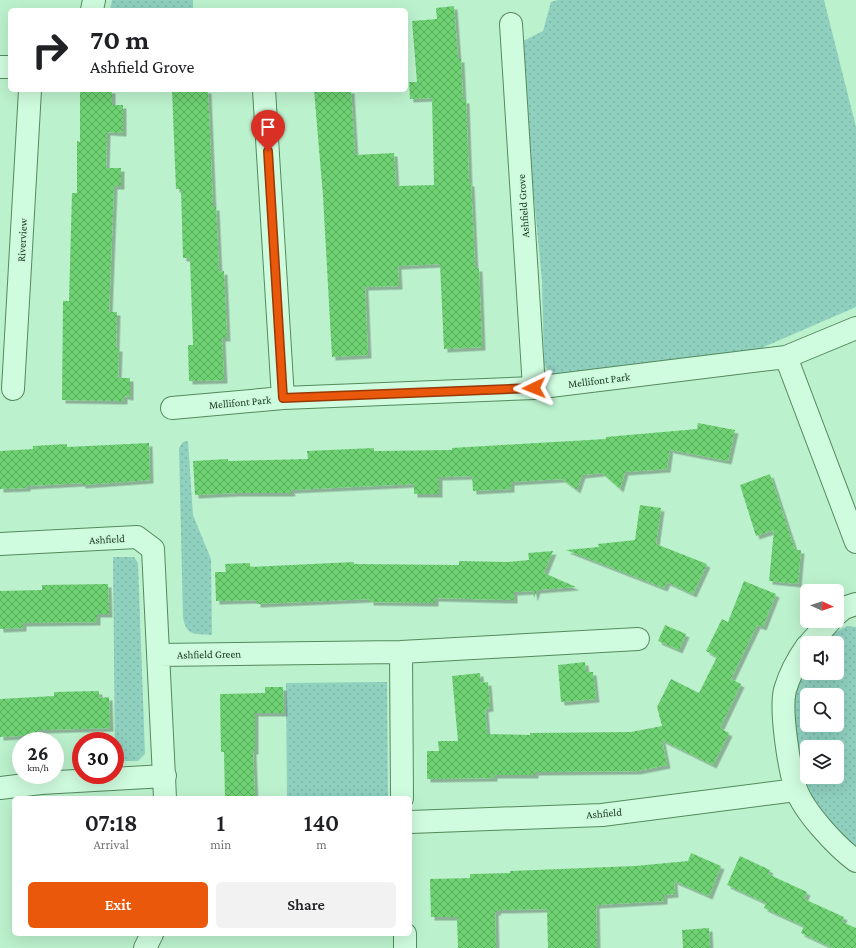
<!DOCTYPE html>
<html lang="en">
<head>
<meta charset="utf-8">
<style>
  body { margin:0; font-family:"Crimson Pro",serif; background:#f2f2f2; color:#202124; height:100vh; display:flex; flex-direction:column; font-size:15px; white-space:nowrap }
  * { box-sizing:border-box; margin:0 }
  p { font-size:13px; color:#757577 }
  .icon { flex:none; width:22px; height:22px; fill:none; stroke:currentColor; stroke-width:2; stroke-linecap:round; stroke-linejoin:round }
  .map { position:relative; flex:1; overflow:hidden }
  .side { position:absolute; left:12px; top:796px; width:400px; height:140px; display:flex; flex-direction:column; background:#fff; border-radius:6px; box-shadow:0 4px 16px #0002 }
  .side>* { flex:none }
  .hud { position:absolute; left:8px; top:8px; width:400px; height:84px; border-radius:6px; box-shadow:0 4px 16px #0002; background:#fff; color:#202124; overflow:hidden }
  .needle { width:26px; rotate:93deg }
  .controls { position:absolute; left:800px; top:584px; display:grid; gap:8px }
  .controls a { display:grid; place-items:center; width:44px; height:44px; border-radius:6px; background:#fff; box-shadow:0 4px 16px #0002; font-size:20px }
  .speed { position:absolute; left:12px; top:732px; display:flex; gap:8px; font-size:20px; font-weight:700; text-align:center }
  .speed>* { display:grid; place-content:center; width:52px; height:52px; border-radius:50%; background:#fff; box-shadow:0 4px 16px #0002; line-height:1 }
  .speed small { font-size:10px; font-weight:400 }
  .speed .limit { border:6px solid #d22; background:#fff; color:#111 }
  .pin { position:absolute; display:grid; place-items:center; width:34px; height:34px; color:#fff; margin:-41px -17px; border-radius:50% 50% 50% 0; rotate:-45deg; box-shadow:0 0 4px #0007 }
  .pin .icon { rotate:45deg }
  .me { position:absolute; width:44px; margin:-22px; rotate:268deg; stroke-linejoin:round; filter:drop-shadow(0 0 3px #0008) }
  .turn { display:flex; align-items:center; gap:14px; height:84px; padding:0 16px; font-size:18px }
  .turn .icon { width:52px; height:52px; stroke-width:2.5 }
  .turn b { display:block; font-size:28px; line-height:34px }
  .eta { display:flex; justify-content:space-evenly; align-items:center; height:68px; text-align:center }
  .eta b { font-size:24px; font-weight:600; line-height:28px }
  .primary-button { display:flex; gap:8px; margin-top:auto; padding:8px 16px }
  .primary-button a { flex:1; height:46px; border-radius:6px; background:#ea580c; color:#fff; font-size:16px; font-weight:600; line-height:46px; text-align:center }
  .primary-button a+a { background:#f2f2f2; color:#202124 }
  .map>svg:first-child { display:block }
</style>
</head>
<body>
<div class="map">
<svg width="856" height="948" viewBox="0 0 856 948">
  <defs>
    <pattern id="grass-dots" width="8" height="8" patternUnits="userSpaceOnUse"><rect width="8" height="8" fill="#8fd0bf"/><path d="M2 2h.1M6 6h.1" fill="none" stroke="#7bb3a4" stroke-width="1.8" stroke-linecap="round"/></pattern>
    <pattern id="building-cross-hatch" width="8" height="8" patternUnits="userSpaceOnUse"><rect width="8" height="8" fill="#6ed273"/><path d="M0 0l8 8M0 8l8-8" fill="none" stroke="#5aab5e"/></pattern>
    <filter id="shadow"><feDropShadow dx="3.5" dy="3.5" stdDeviation="0" flood-color="#0004"/></filter>
  </defs>
  <rect width="100%" height="100%" fill="#bcf1cd"/>
  <!-- grass -->
  <path fill="url(#grass-dots)" fill-rule="evenodd" d="M112 0H193V10H110Z
    M558 0H824L856 127V307L750 353 555 377 544 365 542 281 519 43 543 31 551 2Z
    M188 441 193 515 211 559 212 635C195 634 186 636 183 617L179 448 183 442Z
    M113 557H134L138 563 145 754 138 761H115Z
    M847 626 856 627V847L839 834 817 808 802 772 795 736 793 694 807 664V673H837V643H825L833 634ZM807 695H837V725H807ZM807 747H837V777H807Z
    M387 682 388 798H287L286 683Z"/>
  <!-- building -->
  <path fill="url(#building-cross-hatch)" filter="url(#shadow)" d="M454 6 458 59H461L463 100H466L469 183H471L475 268H479L482 347 444 349 440 264 398 266 399 286 365 287 368 355 332 357 323 196 314 90H351L355 155 394 153 396 186 434 185 432 98 410 99 409 82H417L412 21 437 19 436 8Z
    M80 90H112V105H123V133L107 132 106 168H121V186H114L109 312H117L116 348H119L118 378H130V397L124 396V401L62 400 63 301H69L72 193H77V141L80 142Z
    M172 90H208L213 207H216L219 272 224 271 227 338H222L224 380 189 381 188 345H193L190 258H183L181 189H176Z
    M698 423 735 430 728 461 671 450 670 448 667 469 625 472 620 489 602 473 582 475 577 490 562 479 511 482V489L473 491 472 476 439 477V494H414V484L291 490 292 493H236L195 495 193 461 228 459V461L308 459 307 451 374 448V451L452 450V448L606 439V437L697 429Z
    M149 443 150 480 82 485V483L27 486V488L0 489V451L33 449V446L67 444V447Z
    M770 474 795 550H801L798 584 769 581 774 530 756 536 740 485Z
    M640 505 661 508 656 544 707 564 693 594 667 582 664 588 566 550 599 547 598 544 635 540Z
    M553 551 544 573 576 587 537 590 534 598 533 591 514 592V600L435 598V603L370 602V599L257 604V600L216 601 215 572H226L225 564 250 563V567L354 562V564L459 565V561L508 562 529 560 528 553Z
    M744 581 776 594 763 627 757 625 731 679 741 684 720 728 729 733 713 765 662 740 667 765 637 771 535 772V775H494V778L427 779V751H439L438 741H458L452 676 480 673 481 683 488 682 490 708 485 709 487 734 530 735V733L631 732 662 726 657 707 671 679 699 693 717 657 706 651 722 619 728 622Z
    M108 584 109 614H97V622L23 623V628L0 629V591L42 590V585Z
    M665 625 686 634 679 650 658 641Z
    M585 662 586 672H593L596 699 561 702 558 665Z
    M265 687H283L284 713H255V751H253L255 798H225L224 752H221L220 694 265 693Z
    M99 691V698L109 697 110 728 39 730V735L0 737V699L54 696V692Z
    M691 853 721 866 709 896 674 881 675 894 664 895V901L596 905 597 948H548L547 909 497 910 498 912H495L496 948H458L457 917H431L430 879 470 878V874L510 873V871L635 866 688 861Z
    M740 856 770 870 768 874 807 892 804 899 844 917 842 922 856 928V948H833L801 933 804 926 764 908 766 903 727 885Z
    M709 928 710 948H683L682 930Z"/>
  <g fill="none" stroke-linecap="round" stroke-linejoin="round">
    <defs>
      <path id="minor" d="M92 10 94 0
        M511 24 534 388
        M0 67H10
        M264 90 283 398
        M786 357 856 542
        M13 389 30 90
        M172 408 283 398 534 388 786 357 856 328
        M0 544 137 537 153 549 165 798
        M837 614 844 608 856 604
        M810 643 830 621
        M807 646C797 660 790 673 785 690 780 710 789 769 796 789 804 812 837 847 856 861
        M401 652 402 798
        M159 655 401 652 638 639
        M0 788 41 783 165 776
        M410 822 602 815 796 790
        M405 934V948
        M145 948 152 934"/>
    </defs>
    <!-- minor casing -->
    <use href="#minor" stroke="#548a5d" stroke-width="24"/>
    <!-- minor -->
    <use href="#minor" stroke="#cffbde" stroke-width="22"/>
  </g>
  <g fill="none" stroke-linecap="round" stroke-linejoin="round">
    <defs>
      <path id="route" d="M268 151 283 398 534 388"/>
    </defs>
    <!-- route casing -->
    <use href="#route" stroke="#983908" stroke-width="10"/>
    <!-- route -->
    <use href="#route" stroke="#ea580c" stroke-width="7"/>
  </g>
  <g text-anchor="middle" stroke-width="3" stroke-linejoin="round" paint-order="stroke">
    <!-- street labels -->
    <g font-size="11" fill="#1a381e" stroke="#ccf8db">
      <text transform="translate(523 206) rotate(-94)" y="4">Ashfield Grove</text>
      <text transform="translate(22 240) rotate(-87)" y="4">Riverview</text>
      <text transform="translate(599 380) rotate(-7)" y="4">Mellifont Park</text>
      <text transform="translate(240 402) rotate(-5)" y="4">Mellifont Park</text>
      <text transform="translate(107 539) rotate(-3)" y="4">Ashfield</text>
      <text transform="translate(209 654) rotate(-1)" y="4">Ashfield Green</text>
      <text transform="translate(604 813) rotate(-5)" y="4">Ashfield</text>
    </g>
  </g>
</svg>
<div class="controls">
<a><svg class="needle" viewBox="-14 -14 28 28"><path d="M0-13l5 13h-10z" fill="#e53935"/><path d="M0 13l5-13h-10z" fill="#757577"/></svg></a>
<a><svg class="icon" aria-label="sound" viewBox="0 0 24 24"><path d="M4 9h4l5-4v14l-5-4H4zM17 9q2 3 0 6"/></svg></a>
<a><svg class="icon" aria-label="search" viewBox="0 0 24 24"><circle cx="10" cy="10" r="6"/><path d="M15 15l6 6"/></svg></a>
<a><svg class="icon" aria-label="layers" viewBox="0 0 24 24"><path d="M12 4l9 5-9 5-9-5zM3 14l9 5 9-5"/></svg></a>
</div>
<div class="speed"><div>26<small>km/h</small></div><div class="limit">30</div></div>
<div class="pin" style="left:268px;top:151px;background:#d93025"><svg class="icon" aria-label="arrive" viewBox="0 0 24 24"><path d="M6 21V4h12l-3 4 3 4H6"/></svg></div>
<svg class="me" style="left:534px;top:388px" viewBox="-20 -20 40 40"><path d="M0-17L14 15 0 8-14 15z" fill="#ea580c" stroke="#fff" stroke-width="4"/></svg>
<div class="hud">
<div class="turn"><svg class="icon" aria-label="right" viewBox="0 0 24 24"><path d="M7 20v-9h11M14 6l5 5-5 5"/></svg><div><b>70 m</b>Ashfield Grove</div></div>
</div>
<section class="side">
<div class="eta">
<div><b>07:18</b><p>Arrival</p></div>
<div><b>1</b><p>min</p></div>
<div><b>140</b><p>m</p></div>
</div>
<div class="primary-button"><a>Exit</a><a>Share</a></div>
</section>
</div>
</body>
</html>
